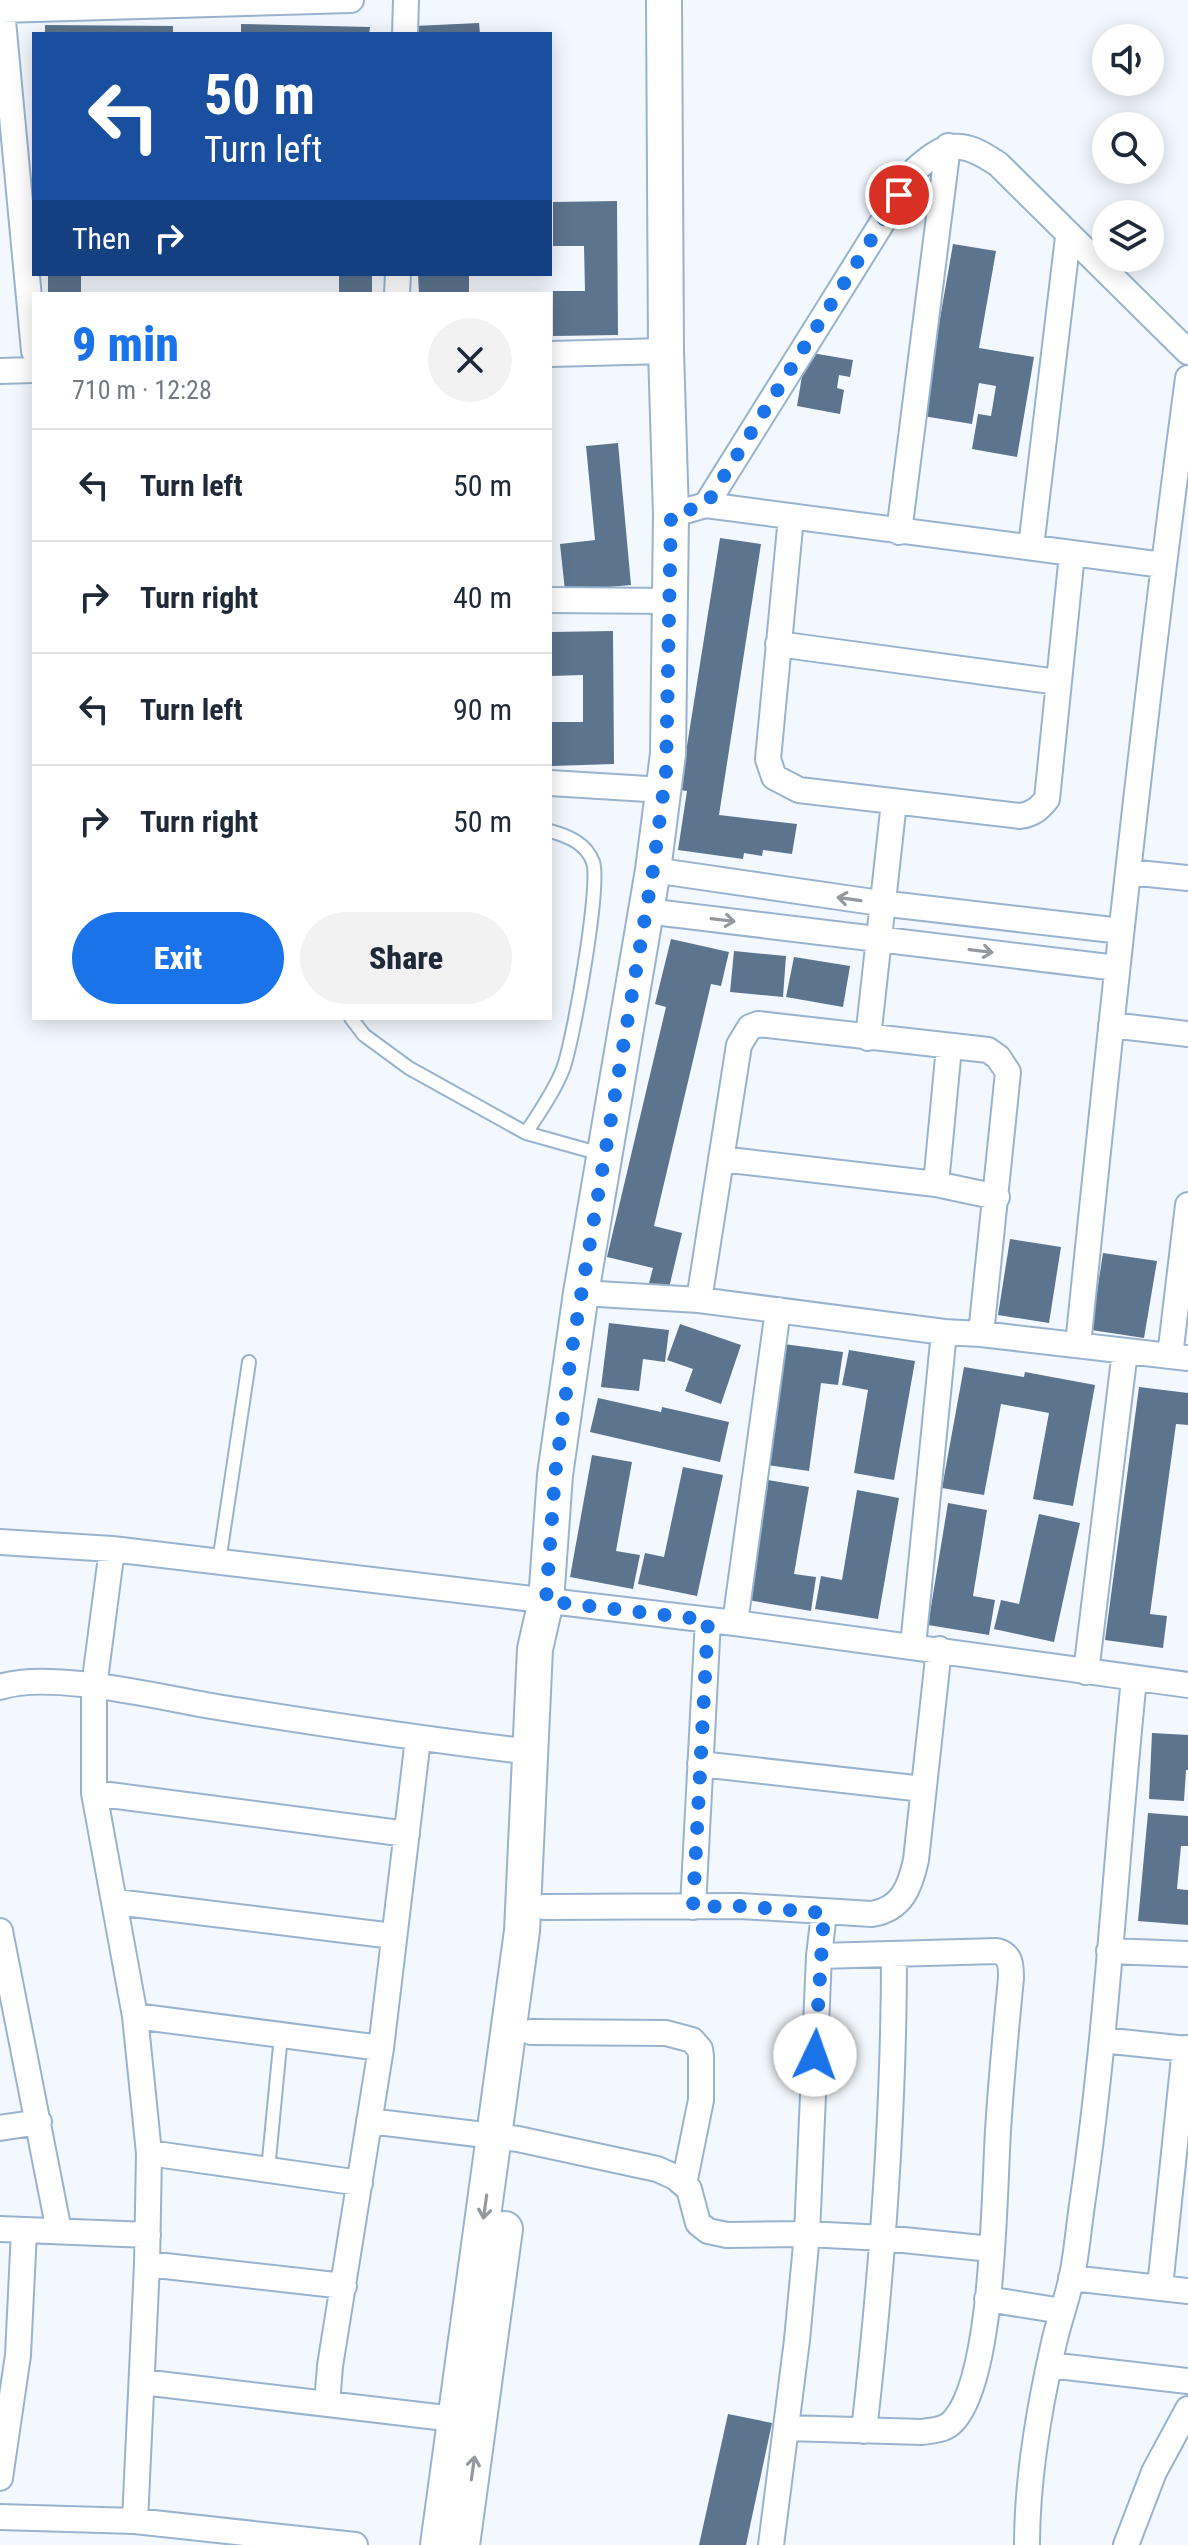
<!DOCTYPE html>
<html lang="en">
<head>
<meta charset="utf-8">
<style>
  body { margin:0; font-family:"Roboto Condensed",sans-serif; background:#f2f2f3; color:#1f2937; height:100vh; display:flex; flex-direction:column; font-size:30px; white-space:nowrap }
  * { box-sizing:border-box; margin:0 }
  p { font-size:26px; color:#747a83 }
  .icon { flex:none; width:44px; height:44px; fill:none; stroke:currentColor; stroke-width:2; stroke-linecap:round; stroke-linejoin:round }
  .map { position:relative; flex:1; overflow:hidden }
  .details { position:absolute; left:32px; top:292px; width:520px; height:728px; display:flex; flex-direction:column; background:#fff; border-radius:0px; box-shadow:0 4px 20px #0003 }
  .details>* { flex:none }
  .hud { position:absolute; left:32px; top:32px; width:520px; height:244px; border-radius:0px; box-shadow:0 4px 20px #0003; background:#1a4fa0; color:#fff; overflow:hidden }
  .tools { position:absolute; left:1092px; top:24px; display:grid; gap:16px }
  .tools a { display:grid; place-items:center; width:72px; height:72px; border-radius:50%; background:#fff; box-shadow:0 4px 20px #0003; font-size:40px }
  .pin { position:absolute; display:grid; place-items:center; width:68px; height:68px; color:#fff; margin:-34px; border:4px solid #fff; border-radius:50%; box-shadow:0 2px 8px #0007 }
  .me { position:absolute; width:88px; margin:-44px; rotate:3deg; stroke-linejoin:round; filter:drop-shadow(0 0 6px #0008) }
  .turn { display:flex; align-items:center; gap:28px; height:168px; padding:0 40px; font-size:36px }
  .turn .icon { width:104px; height:104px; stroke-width:2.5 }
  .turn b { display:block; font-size:56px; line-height:68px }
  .then { display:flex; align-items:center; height:76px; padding:0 40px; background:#0003; gap:16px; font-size:30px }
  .round { display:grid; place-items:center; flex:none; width:84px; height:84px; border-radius:42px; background:#f2f2f3 }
  .head { display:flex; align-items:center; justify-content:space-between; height:136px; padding:0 40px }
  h1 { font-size:48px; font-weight:800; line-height:60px; color:#1a73e8 }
  .action { display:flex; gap:16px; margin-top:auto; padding:16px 40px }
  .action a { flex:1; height:92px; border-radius:48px; background:#1a73e8; color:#fff; font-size:32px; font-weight:800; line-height:92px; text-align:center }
  .action a+a { background:#f2f2f3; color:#1f2937 }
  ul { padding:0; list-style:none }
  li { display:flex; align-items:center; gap:24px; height:112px; padding:0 40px; border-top:2px solid #e0e1e3 }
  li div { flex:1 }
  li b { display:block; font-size:30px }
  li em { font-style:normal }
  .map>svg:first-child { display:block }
</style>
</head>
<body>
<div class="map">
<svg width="1188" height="2545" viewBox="0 0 1188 2545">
  <rect width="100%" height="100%" fill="#f3f8fe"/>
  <!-- building -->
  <path fill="#5c748d" d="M479 23 480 34H414V26Z
    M241 24 370 27 369 34H241Z
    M45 25 173 26V34H45Z
    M617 201 618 335 553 336V291H585L584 246H553V202Z
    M953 244 996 251 979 348 1034 357 1017 457 972 449 978 414 991 416 996 386 979 383 972 424 923 416Z
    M48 274H81V294H48Z
    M339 274H372V294H339Z
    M418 274H469V294H419Z
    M806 352 853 360 850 377 839 375 837 388 844 390 840 414 797 406Z
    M618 443 631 585 565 591 560 544 595 540 586 446Z
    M720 538 761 544 719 815 797 824 792 854 763 850 762 856 744 853 743 859 678 850 687 791 680 790Z
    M613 631 614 764 552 766V722H583V675L550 676V632Z
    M671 939 729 952 721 986 711 984 654 1226 682 1233 669 1288 649 1283 653 1268 607 1257 666 1007 655 1004Z
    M734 951 786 956 783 997 730 992Z
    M794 957 850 966 843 1007 786 997Z
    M1010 1239 1061 1247 1049 1323 998 1315Z
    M1103 1253 1157 1261 1144 1338 1091 1330Z
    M609 1323 669 1330 665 1362 643 1359 639 1391 601 1387Z
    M680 1324 741 1345 721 1404 685 1391 693 1369 667 1360Z
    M784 1344 843 1352 838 1385 821 1383 809 1471 767 1465Z
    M849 1350 915 1361 894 1480 854 1473 868 1390 842 1385Z
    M964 1367 1024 1377 1025 1372 1095 1385 1073 1506 1033 1499 1049 1413 1001 1404 984 1495 942 1488Z
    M1139 1387 1188 1393V1425L1176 1424 1150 1614 1167 1616 1163 1648 1105 1640Z
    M598 1398 661 1412 662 1407 729 1422 720 1462 590 1432Z
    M592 1455 632 1462 616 1551 640 1555 633 1589 570 1577Z
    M683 1467 723 1475 697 1596 638 1584 645 1553 664 1557Z
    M768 1480 809 1487 794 1574 816 1577 811 1611 748 1600Z
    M857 1490 899 1498 878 1619 815 1609 821 1576 842 1580Z
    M948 1503 987 1510 973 1596 995 1600 989 1635 928 1625Z
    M1039 1514 1080 1523 1054 1642 994 1629 1001 1600 1019 1604Z
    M1152 1733 1188 1735V1770H1186L1184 1801 1149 1799Z
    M1148 1813 1188 1816V1846H1181L1177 1889 1188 1890V1925L1138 1921Z
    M728 2414 772 2423 746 2545H699Z"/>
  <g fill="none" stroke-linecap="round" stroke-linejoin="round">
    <defs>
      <path id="service" d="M351 1018 364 1035 409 1068 526 1133 601 1154
        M526 1133C539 1113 554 1092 563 1069 573 1043 601 885 593 862 586 843 568 836 550 831
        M219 1562 249 1362
        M268 2170 281 2035"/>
      <path id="minor" d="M0 10 351 0
        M2 10 34 351
        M405 34 406 0
        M397 294 398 274
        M550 354 666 351
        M0 371 34 370
        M706 505 1163 565
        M671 515 706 505 915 170C948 141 961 139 998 164L1188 352
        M791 517 768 759 774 777 799 790 1020 816C1033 814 1039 809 1047 799L1072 554
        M899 532 948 146
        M1031 547 1068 237
        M550 600 671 601
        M778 644 1058 682
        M550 783 664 790
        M653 870 880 903 1121 931
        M1128 872 1188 878
        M646 911 1117 968
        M1111 1025 1188 1034
        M868 1038 894 802
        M721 1159 936 1184 997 1197
        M936 1184 949 1047
        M581 1293 699 1300 944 1332 981 1334 1188 1358
        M699 1300 739 1045 750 1027 758 1024 988 1050 998 1057 1008 1072 981 1334
        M1078 1345C1111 1022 1145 699 1188 378
        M1170 1356 1188 1205
        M0 1542 112 1549 735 1623 1188 1685
        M112 1549 94 1687V1793L135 2016 149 2153 147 2264 135 2521
        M735 1623 778 1310
        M913 1646 944 1332
        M1086 1672 1125 1351
        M0 1687C50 1670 162 1698 217 1707 322 1724 427 1740 532 1752
        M700 1764 923 1789
        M94 1793 407 1834
        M116 1902 393 1936
        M544 1907 740 1906 872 1914C902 1909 910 1887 916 1860L939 1649
        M693 1907 708 1620
        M0 1931 59 2231
        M1109 1951 1188 1954
        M135 2016 381 2048
        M531 2032 666 2033 692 2040 700 2049 701 2056V2100L684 2184
        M1102 2040 1188 2049
        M369 2121 518 2139 657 2169 675 2177 689 2189 698 2223 708 2231 727 2235 807 2234 884 2238 991 2249
        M0 2128 39 2122
        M149 2153 360 2183
        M0 2229 148 2235
        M147 2264 344 2286
        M1071 2278 1188 2291
        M1160 2287 1185 2048
        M987 2299 1062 2311
        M1049 2365 1188 2381
        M142 2382 454 2419
        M327 2404 330 2366 381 2048 418 1739
        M787 2428 922 2432C935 2430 947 2430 955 2419 994 2373 994 2195 998 2131 1001 2080 1006 2029 1011 1978 1011 1965 1011 1955 997 1951L819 1956
        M864 2431C882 2273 894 2115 894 1955
        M0 2478 18 2355 24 2231
        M0 2517 135 2521 355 2545
        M771 2545 797 2340 807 2234 819 1956 824 1913
        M1027 2545C1027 2481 1039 2409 1053 2347 1058 2323 1067 2300 1072 2276 1077 2251 1079 2224 1083 2198 1108 2026 1116 1852 1134 1679
        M1126 2545 1154 2472 1188 2409"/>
      <path id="secondary" d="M438 2545 522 1931 535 1649 546 1601 555 1475 581 1293 653 870 668 754 671 515 666 351 664 0
        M462 2545 505 2229"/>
    </defs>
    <!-- service casing -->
    <use href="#service" stroke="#99b3ce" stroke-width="16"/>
    <!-- minor casing -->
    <use href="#minor" stroke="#99b3ce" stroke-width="28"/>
    <!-- secondary casing -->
    <use href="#secondary" stroke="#99b3ce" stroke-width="38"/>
    <!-- service -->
    <use href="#service" stroke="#fff" stroke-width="12"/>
    <!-- minor -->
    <use href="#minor" stroke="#fff" stroke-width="24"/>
    <!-- secondary -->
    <use href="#secondary" stroke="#fff" stroke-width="34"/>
  </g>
  <!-- one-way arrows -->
  <defs><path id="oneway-shaft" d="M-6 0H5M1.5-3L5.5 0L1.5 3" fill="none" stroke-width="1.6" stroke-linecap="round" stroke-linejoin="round" transform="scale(2)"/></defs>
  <g stroke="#95999e">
    <use href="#oneway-shaft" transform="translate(849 899) rotate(-172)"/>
    <use href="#oneway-shaft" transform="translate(723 920) rotate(7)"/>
    <use href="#oneway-shaft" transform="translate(981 951) rotate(7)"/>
    <use href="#oneway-shaft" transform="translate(485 2207) rotate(98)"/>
    <use href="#oneway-shaft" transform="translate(473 2468) rotate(-82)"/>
  </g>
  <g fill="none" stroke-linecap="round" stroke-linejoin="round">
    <!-- route -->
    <path stroke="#1a73e8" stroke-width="14" stroke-dasharray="0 25.2" d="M815 2055 824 1913 740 1906 693 1907 708 1620 546 1601 555 1475 572 1349 653 870 666 772 671 515 706 505 899 195"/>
  </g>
</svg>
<div class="tools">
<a><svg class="icon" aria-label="sound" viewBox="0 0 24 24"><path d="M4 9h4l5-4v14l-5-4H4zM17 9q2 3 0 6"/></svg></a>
<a><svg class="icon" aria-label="search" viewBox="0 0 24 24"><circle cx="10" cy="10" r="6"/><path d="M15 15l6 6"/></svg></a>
<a><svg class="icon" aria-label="layers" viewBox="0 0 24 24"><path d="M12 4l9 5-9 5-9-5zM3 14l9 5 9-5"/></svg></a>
</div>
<div class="pin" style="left:899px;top:195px;background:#d93025"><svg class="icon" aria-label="arrive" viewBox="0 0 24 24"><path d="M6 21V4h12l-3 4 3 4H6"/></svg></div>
<svg class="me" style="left:815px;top:2055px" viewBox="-20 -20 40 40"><circle r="19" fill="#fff"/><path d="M0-13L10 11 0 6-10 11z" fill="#1a73e8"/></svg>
<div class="hud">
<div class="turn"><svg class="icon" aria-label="left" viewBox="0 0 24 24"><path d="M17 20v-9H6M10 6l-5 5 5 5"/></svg><div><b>50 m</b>Turn left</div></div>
<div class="then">Then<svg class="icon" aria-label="right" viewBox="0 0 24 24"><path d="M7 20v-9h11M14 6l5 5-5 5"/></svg></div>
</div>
<section class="details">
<div class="head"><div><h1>9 min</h1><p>710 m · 12:28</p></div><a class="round"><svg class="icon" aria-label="close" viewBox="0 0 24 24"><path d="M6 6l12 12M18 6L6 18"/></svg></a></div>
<ul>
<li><svg class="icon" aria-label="left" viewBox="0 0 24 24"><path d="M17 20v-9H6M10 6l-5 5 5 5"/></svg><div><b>Turn left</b></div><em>50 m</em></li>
<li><svg class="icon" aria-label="right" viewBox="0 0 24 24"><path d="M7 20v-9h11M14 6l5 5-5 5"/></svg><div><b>Turn right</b></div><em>40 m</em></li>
<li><svg class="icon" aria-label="left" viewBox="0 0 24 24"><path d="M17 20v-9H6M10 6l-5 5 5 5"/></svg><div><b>Turn left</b></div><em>90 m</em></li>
<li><svg class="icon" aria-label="right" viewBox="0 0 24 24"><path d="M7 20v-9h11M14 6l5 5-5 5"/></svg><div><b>Turn right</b></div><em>50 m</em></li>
</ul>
<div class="action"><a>Exit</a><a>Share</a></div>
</section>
</div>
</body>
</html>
